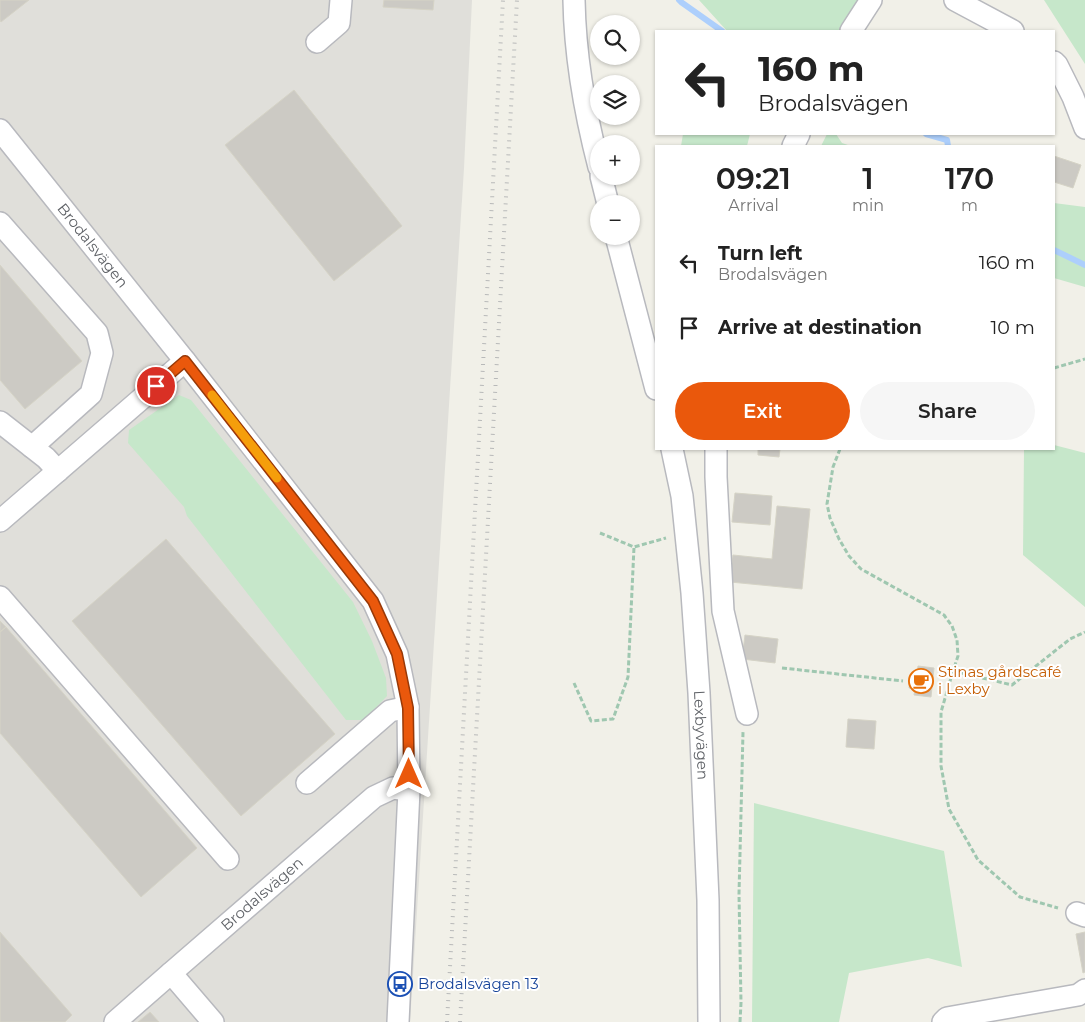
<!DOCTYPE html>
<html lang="en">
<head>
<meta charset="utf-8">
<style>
  body { margin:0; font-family:Montserrat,sans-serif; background:#f6f6f6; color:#222; height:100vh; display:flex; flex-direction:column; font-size:19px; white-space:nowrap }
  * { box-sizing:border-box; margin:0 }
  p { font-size:16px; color:#767676 }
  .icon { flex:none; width:28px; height:28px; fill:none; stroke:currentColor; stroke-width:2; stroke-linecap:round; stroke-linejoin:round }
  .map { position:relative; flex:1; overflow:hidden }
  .panel { position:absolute; left:655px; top:145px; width:400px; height:305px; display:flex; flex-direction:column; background:#fff; border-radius:0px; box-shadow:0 1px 4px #0004 }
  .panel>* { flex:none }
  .hud { position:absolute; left:655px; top:30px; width:400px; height:105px; border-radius:0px; box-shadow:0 1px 4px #0004; background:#fff; color:#222; overflow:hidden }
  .fabs { position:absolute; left:590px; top:15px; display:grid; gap:10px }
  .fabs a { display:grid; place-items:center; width:50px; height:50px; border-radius:50%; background:#fff; box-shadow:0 1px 4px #0004; font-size:25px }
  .pin { position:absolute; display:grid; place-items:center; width:42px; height:42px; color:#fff; margin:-21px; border:2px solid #fff; border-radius:50%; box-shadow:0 1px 5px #0007 }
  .me { position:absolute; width:55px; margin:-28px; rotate:0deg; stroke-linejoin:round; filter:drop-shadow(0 0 4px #0008) }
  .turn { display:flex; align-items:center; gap:18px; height:105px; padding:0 20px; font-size:22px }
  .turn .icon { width:65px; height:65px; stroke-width:2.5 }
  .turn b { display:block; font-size:35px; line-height:42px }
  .eta { display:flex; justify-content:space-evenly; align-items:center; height:85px; text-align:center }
  .eta b { font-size:30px; font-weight:600; line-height:35px }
  .button { display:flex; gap:10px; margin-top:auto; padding:10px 20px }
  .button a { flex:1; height:58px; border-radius:30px; background:#ea580c; color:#fff; font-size:20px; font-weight:600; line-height:58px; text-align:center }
  .button a+a { background:#f6f6f6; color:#222 }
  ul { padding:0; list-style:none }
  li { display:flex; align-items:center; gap:15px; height:65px; padding:0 20px }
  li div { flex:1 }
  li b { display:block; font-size:19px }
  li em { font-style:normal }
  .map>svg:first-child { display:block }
</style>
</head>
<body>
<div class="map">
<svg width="1085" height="1022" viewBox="0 0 1085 1022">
  <rect width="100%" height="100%" fill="#f1f0e8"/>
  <!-- industrial -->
  <path fill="#e0dfda" d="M0 0H472L464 168 410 1022H0Z"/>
  <!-- green -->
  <path fill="#c6e7ca" d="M699 0H862L842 31H727Z
    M1044 0H1085V64Z
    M683 134H750L747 146H681Z
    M827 134H836L842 143 851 146H821Z
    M1054 203 1085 207V287L1054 278Z
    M179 395 191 400 353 602 372 641 386 678 387 696 364 720H346L187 516 184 507 128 443 129 430Z
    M1054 445 1085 453V607L1023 555 1024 449H1054Z
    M754 803 944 851 962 967 928 958 849 973 839 1022H752Z"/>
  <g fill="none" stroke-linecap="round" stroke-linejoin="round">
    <!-- stream -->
    <path stroke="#adcffc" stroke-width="6" d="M679 0 681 2 722 31
      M926 134 947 140 948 146
      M1054 250 1085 265"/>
  </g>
  <!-- building -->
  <path fill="#cccac4" stroke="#d5d3c6" d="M0 0H29L1 22 0 20Z
    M384 0H434L433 10 383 7Z
    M294 90 402 226 334 281 225 145Z
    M1054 156 1081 165 1073 188 1054 182Z
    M0 265 82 361 25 409 0 380Z
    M758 449H780L779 457 758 455Z
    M735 493 772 496 770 525 732 522Z
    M777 506 810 509 802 589 730 582 733 555 772 559Z
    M166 539 335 734 241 816 72 621Z
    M0 621 6 627 0 632Z
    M6 627 197 848 141 897 0 733V632Z
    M745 635 778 639 775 663 742 659Z
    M918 666 934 668 931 697 914 695 915 689 909 688 911 674 917 675Z
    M848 719 876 721 874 749 846 747Z
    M0 932 72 1015 65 1022H0Z
    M1085 932V972L1083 973 1076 934Z
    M150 1012 159 1022H138Z"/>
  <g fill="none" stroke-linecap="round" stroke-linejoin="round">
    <defs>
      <g id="minor">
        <path d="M574 0C575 57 585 113 599 167"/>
        <path d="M955 0 1013 31"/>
        <path d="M851 31 871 0"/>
        <path d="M317 42 339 23 341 0"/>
        <path d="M1054 62 1057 65 1073 97 1085 128"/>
        <path id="s1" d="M0 130 185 361 373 601 397 654 408 707 409 790 398 1022"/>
        <path d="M793 146 799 134"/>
        <path d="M601 176 608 204"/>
        <path d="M0 223 97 333 102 353 91 394 32 447"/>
        <path d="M616 236 656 389"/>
        <path d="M0 422 46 458 58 471"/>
        <path id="s2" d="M672 449 682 496 692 593 699 693 708 900 709 1022"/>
        <path d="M716 449V477L723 611 747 714"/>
        <path d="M0 521 185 361"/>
        <path d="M0 597 228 859"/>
        <path d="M307 783 390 711 408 707"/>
        <path d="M1077 913 1085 916"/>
        <path d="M115 1022 171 973"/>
        <path id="s3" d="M213 1022 171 973 374 797 393 788 409 790"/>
        <path d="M943 1022 947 1018 1078 995 1085 990"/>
      </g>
    </defs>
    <!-- minor casing -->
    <use href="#minor" stroke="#b8b9be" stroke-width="24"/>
    <!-- path -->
    <path stroke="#9fc7b0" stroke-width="3" stroke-dasharray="5 2.5" stroke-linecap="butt" d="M1054 368 1085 359
      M840 449 833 467 827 504 830 518 839 539 849 556 861 569 944 615 952 626 957 640 958 656 953 671 941 712V766L949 809 978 860 1020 897 1058 908
      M600 533 634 547 666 538
      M782 668 903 681
      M953 671 1012 685 1070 639 1085 632
      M574 683 591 721 613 719 628 677 634 547
      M740 1022 741 1003 739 894 743 732"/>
    <!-- minor -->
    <use href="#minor" stroke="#fff" stroke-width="21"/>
    <!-- rail -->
    <path stroke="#b8b9b9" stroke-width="4" stroke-dasharray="1 6" stroke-linecap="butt" d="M447 1022 503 0
      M460 1022 517 0"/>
  </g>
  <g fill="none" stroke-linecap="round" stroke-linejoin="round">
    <defs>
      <path id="route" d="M156 386 185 361 373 601 397 654 408 708 409 774"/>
    </defs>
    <!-- route casing -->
    <use href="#route" stroke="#983908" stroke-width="12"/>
    <!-- route -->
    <use href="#route" stroke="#ea580c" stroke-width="9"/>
    <!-- slow -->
    <path stroke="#f59e0b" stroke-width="9" d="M212 395 277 478"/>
  </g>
  <!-- icons -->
  <defs>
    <symbol id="cafe-ring" viewBox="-11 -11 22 22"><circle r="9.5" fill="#fff" stroke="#e8710a" stroke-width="1.5"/><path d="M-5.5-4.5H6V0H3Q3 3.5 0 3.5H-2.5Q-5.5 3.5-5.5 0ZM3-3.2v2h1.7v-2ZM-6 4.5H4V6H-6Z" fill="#e8710a"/></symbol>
    <symbol id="bus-ring" viewBox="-11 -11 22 22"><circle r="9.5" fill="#fff" stroke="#1a4fb4" stroke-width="1.5"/><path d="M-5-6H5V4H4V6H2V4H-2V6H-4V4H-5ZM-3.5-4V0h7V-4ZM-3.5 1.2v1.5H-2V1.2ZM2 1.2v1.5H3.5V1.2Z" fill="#1a4fb4"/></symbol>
  </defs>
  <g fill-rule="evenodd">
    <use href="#cafe-ring" x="907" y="667" width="28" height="28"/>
    <use href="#bus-ring" x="386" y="970" width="28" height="28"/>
  </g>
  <g text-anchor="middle" stroke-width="4" stroke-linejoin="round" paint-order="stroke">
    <!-- street labels -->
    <g font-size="15" fill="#5f6267" stroke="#fff">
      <text dy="5" stroke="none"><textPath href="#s1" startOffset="148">Brodalsvägen</textPath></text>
      <text dy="5" stroke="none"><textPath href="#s2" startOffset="288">Lexbyvägen</textPath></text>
      <text dy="5" stroke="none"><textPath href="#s3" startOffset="185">Brodalsvägen</textPath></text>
    </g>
    <!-- food labels -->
    <g font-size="15" fill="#c56008" stroke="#fff" text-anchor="start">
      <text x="938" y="677">Stinas gårdscafé<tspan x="938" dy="17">i Lexby</tspan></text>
    </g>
    <!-- transit labels -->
    <g font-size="15" fill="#164399" stroke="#fff" text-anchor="start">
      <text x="418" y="989">Brodalsvägen 13</text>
    </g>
  </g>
</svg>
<div class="fabs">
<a><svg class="icon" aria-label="search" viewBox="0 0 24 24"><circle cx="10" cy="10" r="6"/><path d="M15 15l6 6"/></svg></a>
<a><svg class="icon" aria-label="layers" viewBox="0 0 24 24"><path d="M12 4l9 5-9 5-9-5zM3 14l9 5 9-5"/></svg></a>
<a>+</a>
<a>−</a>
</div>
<div class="pin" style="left:156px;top:386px;background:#d93025"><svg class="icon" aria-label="arrive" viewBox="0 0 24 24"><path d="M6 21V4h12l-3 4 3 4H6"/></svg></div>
<svg class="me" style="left:409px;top:774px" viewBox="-20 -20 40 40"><path d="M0-17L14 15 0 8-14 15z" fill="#ea580c" stroke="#fff" stroke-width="4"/></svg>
<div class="hud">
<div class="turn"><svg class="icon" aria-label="left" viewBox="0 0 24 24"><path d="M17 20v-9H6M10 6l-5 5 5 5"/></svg><div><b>160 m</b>Brodalsvägen</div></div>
</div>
<section class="panel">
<div class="eta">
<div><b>09:21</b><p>Arrival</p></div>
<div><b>1</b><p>min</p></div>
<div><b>170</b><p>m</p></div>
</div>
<ul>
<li><svg class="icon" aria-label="left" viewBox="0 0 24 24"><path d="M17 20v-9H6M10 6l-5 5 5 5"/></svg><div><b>Turn left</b><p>Brodalsvägen</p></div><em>160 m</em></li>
<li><svg class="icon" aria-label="arrive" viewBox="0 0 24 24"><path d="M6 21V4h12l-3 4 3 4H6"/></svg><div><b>Arrive at destination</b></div><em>10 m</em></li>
</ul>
<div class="button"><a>Exit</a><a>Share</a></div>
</section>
</div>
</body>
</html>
